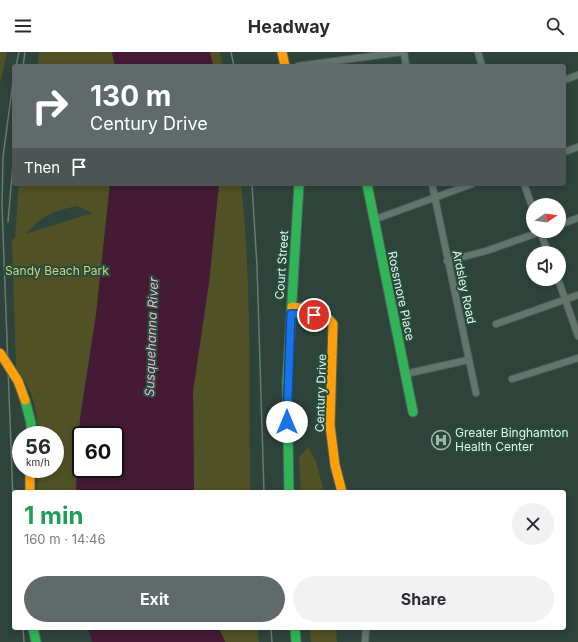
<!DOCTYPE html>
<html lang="en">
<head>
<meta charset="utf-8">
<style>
  body { margin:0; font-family:Inter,sans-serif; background:#f2f2f3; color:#2b2b33; height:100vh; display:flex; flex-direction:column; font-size:15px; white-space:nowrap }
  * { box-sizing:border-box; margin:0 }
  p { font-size:13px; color:#7c7c81 }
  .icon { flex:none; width:22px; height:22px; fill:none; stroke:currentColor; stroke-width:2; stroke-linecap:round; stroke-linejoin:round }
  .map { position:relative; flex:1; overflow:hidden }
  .drawer { position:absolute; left:12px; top:438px; width:554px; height:140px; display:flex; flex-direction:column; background:#fff; border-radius:4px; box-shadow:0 2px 6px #0003 }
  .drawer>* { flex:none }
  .banner { position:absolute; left:12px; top:12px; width:554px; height:122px; border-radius:4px; box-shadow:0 2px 6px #0003; background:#616a6a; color:#fff; overflow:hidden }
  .needle { width:26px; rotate:77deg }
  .tools { position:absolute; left:526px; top:146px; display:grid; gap:8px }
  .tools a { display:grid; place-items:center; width:40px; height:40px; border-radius:50%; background:#fff; box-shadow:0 2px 6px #0003; font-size:20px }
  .speed { position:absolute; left:12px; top:374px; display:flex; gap:8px; font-size:20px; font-weight:700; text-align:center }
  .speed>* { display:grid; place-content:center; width:52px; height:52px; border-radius:50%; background:#fff; box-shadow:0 2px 6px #0003; line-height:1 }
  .speed small { font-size:10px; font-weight:400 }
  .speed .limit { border:2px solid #111; border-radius:6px; background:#fff; color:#111 }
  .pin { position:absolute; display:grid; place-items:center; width:34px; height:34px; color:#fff; margin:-17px; border:2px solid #fff; border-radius:50%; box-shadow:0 1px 4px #0007 }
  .me { position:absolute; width:44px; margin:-22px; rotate:0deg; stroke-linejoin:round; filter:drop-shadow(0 0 3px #0008) }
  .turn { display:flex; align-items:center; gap:14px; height:84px; padding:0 12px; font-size:18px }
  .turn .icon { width:52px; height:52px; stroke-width:2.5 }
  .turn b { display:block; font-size:28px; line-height:34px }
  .then { display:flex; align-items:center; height:38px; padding:0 12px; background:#0003; gap:8px; font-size:15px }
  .round { display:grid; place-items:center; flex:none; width:42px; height:42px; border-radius:21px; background:#f2f2f3 }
  .headline { display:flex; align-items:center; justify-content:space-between; height:68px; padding:0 12px }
  h1 { font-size:24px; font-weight:700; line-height:30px; color:#1e9e55 }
  .cta { display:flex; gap:8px; margin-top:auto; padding:8px 12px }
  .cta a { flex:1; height:46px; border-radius:24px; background:#616a6a; color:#fff; font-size:16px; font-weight:700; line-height:46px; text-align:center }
  .cta a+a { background:#f2f2f3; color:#2b2b33 }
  header { display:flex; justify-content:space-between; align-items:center; height:52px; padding:0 12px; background:#fff; font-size:18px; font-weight:700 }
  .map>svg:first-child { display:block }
</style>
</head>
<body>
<header><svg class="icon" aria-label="menu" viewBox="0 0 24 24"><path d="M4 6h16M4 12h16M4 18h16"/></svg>Headway<svg class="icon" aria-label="search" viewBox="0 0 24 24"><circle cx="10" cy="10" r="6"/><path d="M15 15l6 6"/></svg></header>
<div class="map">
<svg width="578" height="590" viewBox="0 0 578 590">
  <rect width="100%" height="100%" fill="#2e443b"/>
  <!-- green -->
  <path fill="#505125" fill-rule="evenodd" d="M0 0H7L0 32Z
    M39 0H112L115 14H37Z
    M210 0H220L222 14H213Z
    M19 132H110L96 263 80 367 76 440H37L38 417H55V383H38C38 358 32 336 16 316L12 187 15 186ZM77 154 92 161 26 182C42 163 54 159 77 154Z
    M219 132H241C252 234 249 337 250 440H194L193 339 209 230Z
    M308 395 316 409 324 440H301L299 405Z
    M219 576H258L259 590H225Z
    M309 576H336L337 590H311Z"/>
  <!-- water -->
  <path fill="#441a34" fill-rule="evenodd" d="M112 0H210L213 14H115Z
    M110 132H219L209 230 193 339 194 440H76L80 367 96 263ZM81 383H115V417H81Z
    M88 576H219L225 590H92Z"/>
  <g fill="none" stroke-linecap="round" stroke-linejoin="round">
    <defs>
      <path id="street" d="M404 0 406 14
        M478 0 482 14
        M298 14 402 0
        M564 28 578 23
        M564 100 578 95
        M432 132 476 341
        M524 132 533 157
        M373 168 472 132
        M559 173 578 166
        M540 179 548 201
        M447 209 486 199 543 179
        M558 227 578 284
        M291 262 327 266
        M496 272 578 243
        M405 322 468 308
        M512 327 578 306
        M365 590 366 576"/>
      <path id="fast" d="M367 132 413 360
        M25 348 31 371V383
        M289 440 287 331 299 132
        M33 576 36 590
        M295 576 296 590"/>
      <path id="slow" d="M282 0 285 14
        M292 255 322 259 333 272 330 373 335 413 342 440
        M30 417V440"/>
    </defs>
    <!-- street casing -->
    <use href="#street" stroke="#50625a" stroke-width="8"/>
    <!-- fast casing -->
    <use href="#fast" stroke="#50625a" stroke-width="11"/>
    <!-- slow casing -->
    <use href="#slow" stroke="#50625a" stroke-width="11"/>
    <!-- street -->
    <use href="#street" stroke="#64756e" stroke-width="6"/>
    <!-- fast -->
    <use href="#fast" stroke="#30b455" stroke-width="9"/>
    <!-- slow -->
    <use href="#slow" stroke="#ff9f0a" stroke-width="9"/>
    <!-- rail -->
    <path stroke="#697a72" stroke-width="1.5" d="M231 0 234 14
      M16 14 19 0
      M23 14 25 0
      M14 22 3 105 2 154 14 475
      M252 132 257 215 264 440
      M8 170 14 100
      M23 576 24 590
      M271 576 272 590"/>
    <defs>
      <path id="slow-bridge" d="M0 301 18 329 25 348"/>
    </defs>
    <!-- slow-bridge casing -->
    <use href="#slow-bridge" stroke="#50625a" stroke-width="11" stroke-linecap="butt"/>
    <!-- slow-bridge -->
    <use href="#slow-bridge" stroke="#ff9f0a" stroke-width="9"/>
  </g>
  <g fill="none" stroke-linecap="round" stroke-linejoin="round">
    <defs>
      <path id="route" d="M287 370 291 262 314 263"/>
    </defs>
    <!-- route casing -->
    <use href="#route" stroke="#114b97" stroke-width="10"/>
    <!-- route -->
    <use href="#route" stroke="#1a73e8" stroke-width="7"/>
  </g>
  <!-- icons -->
  <defs>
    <symbol id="hospital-ring" viewBox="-11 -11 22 22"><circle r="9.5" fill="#264c3d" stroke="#a2b6ad" stroke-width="1.5"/><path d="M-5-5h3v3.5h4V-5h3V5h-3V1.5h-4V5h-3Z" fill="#a2b6ad"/></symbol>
  </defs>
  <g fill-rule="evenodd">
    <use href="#hospital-ring" x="430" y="377" width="22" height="22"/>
  </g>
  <g text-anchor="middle" stroke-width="4" stroke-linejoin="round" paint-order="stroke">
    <!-- street labels -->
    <g font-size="12" fill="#e0f4eb" stroke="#264c3d">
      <text transform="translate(282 213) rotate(-86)" y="4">Court Street</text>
      <text transform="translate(464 235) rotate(78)" y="4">Ardsley Road</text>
      <text transform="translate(401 244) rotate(78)" y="4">Rossmore Place</text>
      <text transform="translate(321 341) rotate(-88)" y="4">Century Drive</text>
    </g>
    <!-- park labels -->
    <g font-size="12" fill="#d6d279" stroke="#264c3d">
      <text x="57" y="223">Sandy Beach Park</text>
    </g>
    <!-- poi labels -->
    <g font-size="12" fill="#e0f4eb" stroke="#264c3d" text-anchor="start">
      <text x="455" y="385">Greater Binghamton<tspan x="455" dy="14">Health Center</tspan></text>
    </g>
    <!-- water labels -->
    <g font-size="13" font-style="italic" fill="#f6b2d5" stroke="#264c3d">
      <text transform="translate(151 285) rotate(-88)" y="5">Susquehanna River</text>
    </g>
  </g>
</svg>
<div class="tools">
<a><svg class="needle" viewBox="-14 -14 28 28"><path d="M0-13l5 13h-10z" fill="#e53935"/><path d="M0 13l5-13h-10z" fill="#7c7c81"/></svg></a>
<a><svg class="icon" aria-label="sound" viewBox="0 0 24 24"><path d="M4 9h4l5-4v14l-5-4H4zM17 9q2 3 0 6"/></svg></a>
</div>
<div class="speed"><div>56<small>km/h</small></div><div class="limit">60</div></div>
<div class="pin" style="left:314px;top:263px;background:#d93025"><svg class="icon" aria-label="arrive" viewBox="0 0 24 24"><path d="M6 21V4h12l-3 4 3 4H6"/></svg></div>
<svg class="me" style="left:287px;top:370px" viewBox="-20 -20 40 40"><circle r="19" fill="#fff"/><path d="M0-13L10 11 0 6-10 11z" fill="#1a73e8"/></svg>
<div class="banner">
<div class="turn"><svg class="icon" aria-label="right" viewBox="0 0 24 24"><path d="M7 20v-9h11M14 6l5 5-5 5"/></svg><div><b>130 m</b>Century Drive</div></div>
<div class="then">Then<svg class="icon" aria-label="arrive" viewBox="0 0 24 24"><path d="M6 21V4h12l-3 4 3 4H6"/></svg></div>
</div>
<section class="drawer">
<div class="headline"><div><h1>1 min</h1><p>160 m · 14:46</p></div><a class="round"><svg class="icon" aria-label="close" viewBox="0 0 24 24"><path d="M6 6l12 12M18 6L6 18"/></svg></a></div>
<div class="cta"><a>Exit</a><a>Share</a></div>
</section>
</div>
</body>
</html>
